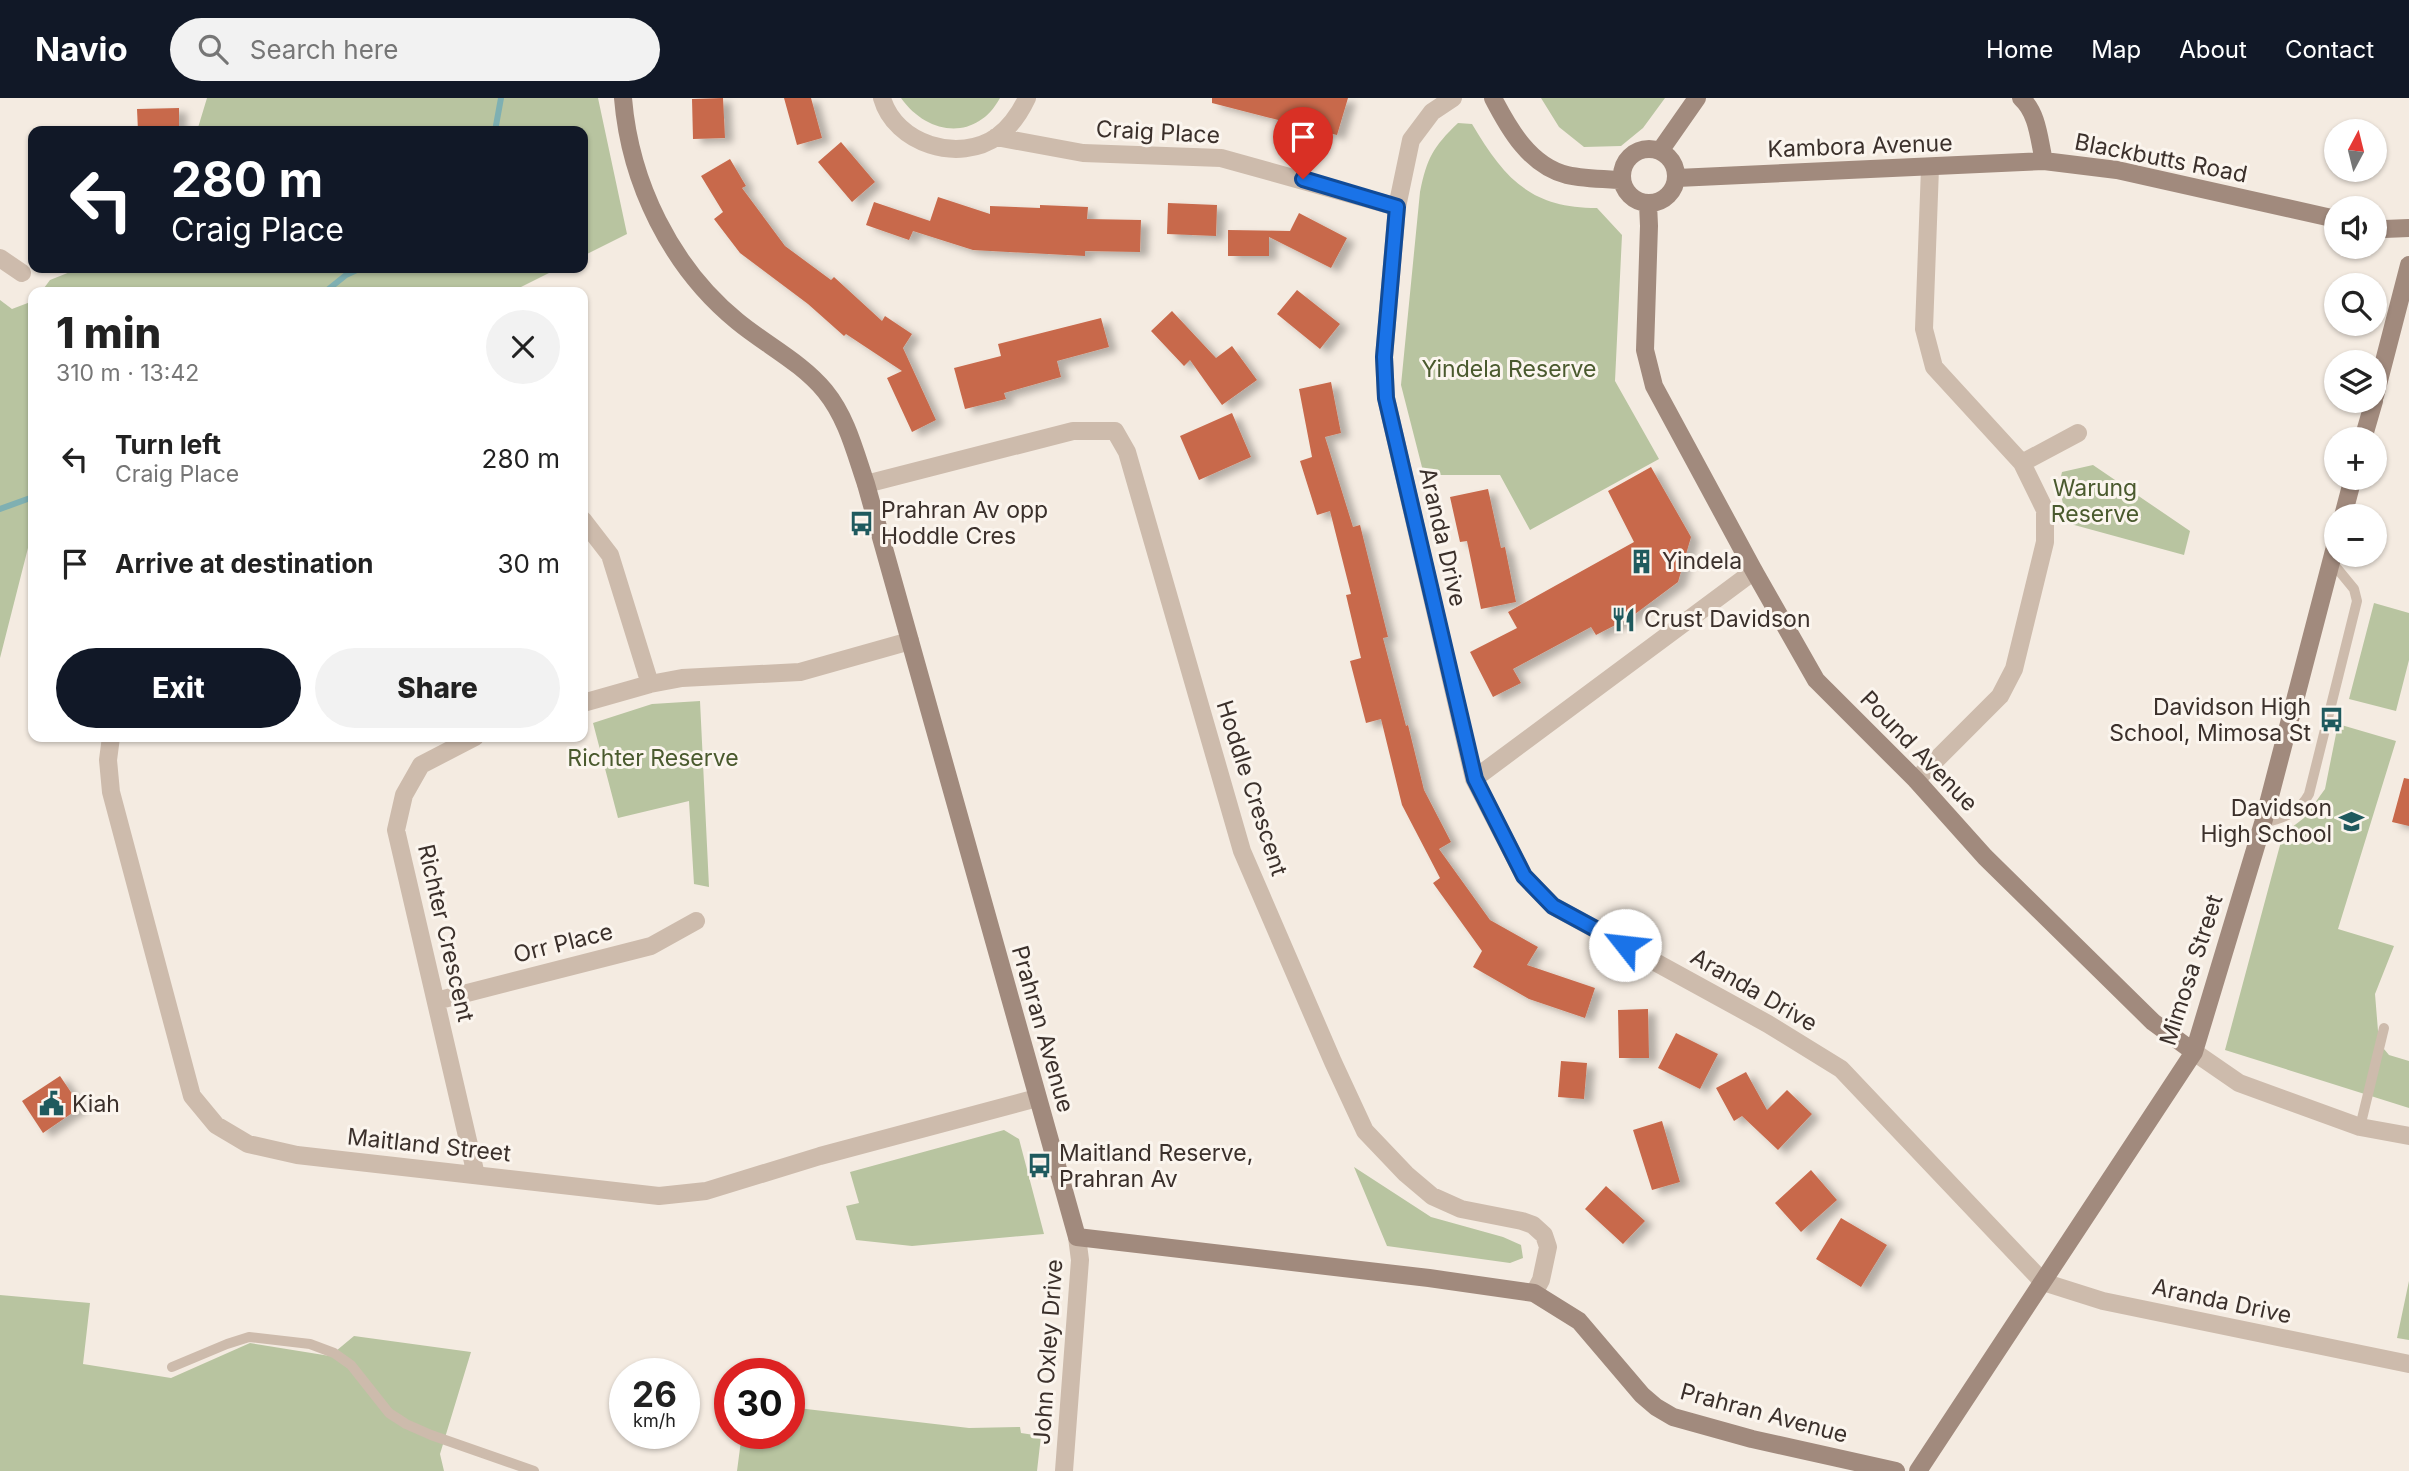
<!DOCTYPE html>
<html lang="en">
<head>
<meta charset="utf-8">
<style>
  body { margin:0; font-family:Inter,sans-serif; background:#f2f2f2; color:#222; height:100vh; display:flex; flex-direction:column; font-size:26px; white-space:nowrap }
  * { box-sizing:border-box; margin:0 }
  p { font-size:23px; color:#767676 }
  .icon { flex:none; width:38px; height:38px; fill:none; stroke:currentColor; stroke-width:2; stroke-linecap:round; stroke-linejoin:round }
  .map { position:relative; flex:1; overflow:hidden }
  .drawer { position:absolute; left:28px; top:189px; width:560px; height:455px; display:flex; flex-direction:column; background:#fff; border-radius:14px; box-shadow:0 2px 5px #0004 }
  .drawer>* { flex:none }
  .banner { position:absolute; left:28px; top:28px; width:560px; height:147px; border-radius:14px; box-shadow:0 2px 5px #0004; background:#111827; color:#fff; overflow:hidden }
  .needle { width:46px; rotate:7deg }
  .fabs { position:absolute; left:2324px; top:21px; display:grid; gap:14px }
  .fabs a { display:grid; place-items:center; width:63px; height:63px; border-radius:50%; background:#fff; box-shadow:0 2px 5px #0004; font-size:35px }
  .speed { position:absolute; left:609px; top:1260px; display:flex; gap:14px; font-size:35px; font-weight:700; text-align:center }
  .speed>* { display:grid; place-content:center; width:91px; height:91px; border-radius:50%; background:#fff; box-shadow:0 2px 5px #0004; line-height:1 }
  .speed small { font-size:18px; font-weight:400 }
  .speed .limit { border:10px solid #d22; background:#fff; color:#111 }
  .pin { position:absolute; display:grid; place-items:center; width:60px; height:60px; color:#fff; margin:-72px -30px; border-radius:50% 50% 50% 0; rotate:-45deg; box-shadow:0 0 7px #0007 }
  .pin .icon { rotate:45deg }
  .me { position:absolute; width:77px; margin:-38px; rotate:299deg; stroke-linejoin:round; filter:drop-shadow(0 0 5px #0008) }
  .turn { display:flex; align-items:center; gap:24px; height:147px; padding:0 28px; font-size:32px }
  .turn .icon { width:91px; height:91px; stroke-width:2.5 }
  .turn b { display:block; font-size:49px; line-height:60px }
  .round { display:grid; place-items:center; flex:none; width:74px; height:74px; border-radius:37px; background:#f2f2f2 }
  .summary { display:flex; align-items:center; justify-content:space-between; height:119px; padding:0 28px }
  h1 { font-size:42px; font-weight:800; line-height:52px }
  .button { display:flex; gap:14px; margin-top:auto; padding:14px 28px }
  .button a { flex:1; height:80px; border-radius:42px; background:#111827; color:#fff; font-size:28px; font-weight:800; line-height:80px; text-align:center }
  .button a+a { background:#f2f2f2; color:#222 }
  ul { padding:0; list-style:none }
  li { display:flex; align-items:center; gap:21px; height:105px; padding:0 28px }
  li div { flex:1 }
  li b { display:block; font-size:26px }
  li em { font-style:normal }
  header { display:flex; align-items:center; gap:42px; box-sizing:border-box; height:98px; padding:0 35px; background:#111827; color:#fff }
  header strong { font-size:33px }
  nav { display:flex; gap:38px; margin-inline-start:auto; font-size:24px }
  .search { width:490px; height:63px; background:#f2f2f2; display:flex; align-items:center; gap:18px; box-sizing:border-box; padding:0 24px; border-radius:38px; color:#767676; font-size:26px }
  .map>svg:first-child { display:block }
</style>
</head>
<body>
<header>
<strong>Navio</strong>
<div class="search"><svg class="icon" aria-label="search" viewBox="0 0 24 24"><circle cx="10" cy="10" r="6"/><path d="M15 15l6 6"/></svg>Search here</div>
<nav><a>Home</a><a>Map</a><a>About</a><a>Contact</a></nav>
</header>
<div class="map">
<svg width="2409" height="1373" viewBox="0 0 2409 1373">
  <defs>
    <filter id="shadow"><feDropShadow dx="8" dy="4.5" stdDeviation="3.5" flood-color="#0004"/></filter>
  </defs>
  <rect width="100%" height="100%" fill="#f4ebe1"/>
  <!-- green -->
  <path fill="#b8c4a0" d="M207 0H598L627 136 583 158V33H197Z
    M901 0H1000C976 44 927 37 901 0Z
    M1541 0H1665L1643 30 1621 48 1584 49 1559 29Z
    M1458 25 1472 26C1504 80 1530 110 1597 110L1622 137 1615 283 1659 361 1530 432 1500 377H1424L1401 287 1420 94C1427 60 1433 49 1458 25Z
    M80 170H559L521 189 517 194H41L50 182Z
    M0 202 12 211 33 203V445L29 446 0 560Z
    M2093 367 2190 433 2184 457 2067 425 2059 387 2062 374Z
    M2374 505 2409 515V562L2396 613 2349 601Z
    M700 603 709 789 694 786 689 703 618 720 593 625 652 606Z
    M2338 626 2396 643 2338 831 2394 848 2375 896 2379 945 2389 957 2409 963V1010L2225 952 2283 736 2304 720 2325 691Z
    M1004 1032 1019 1041 1044 1136 912 1148 856 1142 846 1108 859 1105 850 1074Z
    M1354 1069 1431 1119 1503 1139 1521 1147 1523 1160 1510 1165 1387 1148Z
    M2409 1183V1242L2397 1240Z
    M0 1197 90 1205 83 1266 171 1280 250 1245 330 1258 354 1238 471 1254 440 1356 444 1373H0Z
    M789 1309 969 1330 1020 1329 1021 1335 1041 1338 1037 1373H737L742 1335H789Z"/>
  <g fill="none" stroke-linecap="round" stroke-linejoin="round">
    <!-- stream -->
    <path stroke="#7fb0b2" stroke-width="6" d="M495 33 501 0
      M325 194 346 177 361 170
      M0 411 33 399"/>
  </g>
  <!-- building -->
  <path fill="#c8694b" filter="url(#shadow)" d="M723 0 725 40 693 41 692 1Z
    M784 0H811L822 40 797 47Z
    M1212 0H1348L1337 37 1212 5Z
    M179 10V33H138L137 11Z
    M841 44 875 84 852 104 818 64Z
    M730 61 746 88 742 90 785 148 831 182 834 179 882 223 885 218 912 236 903 250 936 322 912 334 887 280 902 273 846 236 844 238 808 206 740 155 714 121 723 114 701 78Z
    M938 99 990 116V108L1040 110V107L1088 109 1087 121 1141 122 1140 154 1085 153V158L973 152 913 133 909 142 866 127 874 104 930 123Z
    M1168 105 1217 107 1216 138 1167 136Z
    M1299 115 1347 140 1331 170 1269 139V158H1228V132L1290 133Z
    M1297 192 1340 226 1320 251 1277 216Z
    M1172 213 1216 260 1232 248 1257 282 1222 307 1190 262 1184 268 1151 233Z
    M1101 220 1109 249 1057 263 1061 279 1004 295 1006 301 965 311 954 270 1001 258 998 246Z
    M1331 284 1341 335 1325 339 1353 429 1360 427 1388 539 1383 540 1406 628 1408 627 1424 692 1451 744 1439 751 1490 822 1538 849 1527 867 1595 890 1585 920 1529 901 1473 869 1482 853 1433 785 1440 780 1402 707 1381 621 1366 625 1350 563 1361 560 1346 497 1351 496 1330 413 1317 417 1300 363 1312 359 1299 291Z
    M1232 315 1251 359 1199 382 1180 338Z
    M1651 369 1691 439 1678 484 1631 519 1596 537 1591 529 1513 571 1521 585 1493 599 1470 554 1517 530 1508 514 1634 444 1608 393Z
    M1488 391 1501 450 1505 449 1516 504 1481 511 1467 443 1460 444 1450 399Z
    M2404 680 2409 681V728L2392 724Z
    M1648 911 1649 960H1619L1618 912Z
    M1676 935 1718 956 1700 991 1658 970Z
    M1561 963 1587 965 1584 1001 1558 999Z
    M1746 974 1767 1012 1787 992 1812 1016 1778 1052 1742 1018 1734 1023 1716 990Z
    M60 978 81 1009 43 1035 22 1003Z
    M1662 1023 1680 1084 1652 1092 1633 1032Z
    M1811 1072 1837 1102 1801 1134 1775 1105Z
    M1606 1088 1645 1123 1623 1146 1585 1111Z
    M1841 1120 1887 1147 1861 1189 1816 1161Z"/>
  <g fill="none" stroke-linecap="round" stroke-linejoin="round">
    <!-- lane -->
    <path stroke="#cdbbac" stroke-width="10" d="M2263 725C2283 720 2299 715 2309 696L2357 503 2354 491 2331 463
      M2360 1029 2384 930
      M172 1269 227 1246 249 1239 310 1246 334 1255 351 1267 389 1315 406 1326 431 1337 534 1373"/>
    <!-- street -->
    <path stroke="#cdbbac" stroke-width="18" d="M882 0C895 46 959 66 998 38 1011 28 1020 15 1027 0
      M1453 0 1432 14 1411 42 1397 109 1384 259 1386 300 1474 681 1524 778 1553 808 1768 926 1841 971 2043 1184 2103 1203 2409 1266
      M996 39 1083 55 1221 60 1397 109
      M0 160 22 175
      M2022 365 2078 335
      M866 386 1073 333H1115L1127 354 1242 753 1333 964 1365 1033 1406 1076 1432 1098 1461 1111 1522 1123 1533 1127 1544 1137 1548 1149 1541 1182 1534 1195
      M583 422 610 457 650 586
      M583 605 650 586 682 580 800 574 910 543
      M111 639 108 662 111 694 192 998 216 1027 248 1046 297 1057 659 1098 706 1093 820 1058 1037 1000
      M475 639 421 667 404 697 396 732 476 1077
      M1474 681 1754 473
      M1916 682 2000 598 2014 571 2045 444V412L2022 365 1934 269 1924 231 1930 70
      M436 903 651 848 696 823
      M2194 954 2239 985 2360 1029 2409 1038
      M1064 1373 1080 1162 1077 1139"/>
    <!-- secondary -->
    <path stroke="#a18a7d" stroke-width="18" d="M623 0C630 85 671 169 737 223 766 247 801 264 825 293 847 320 855 354 866 386L1077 1139 1429 1180 1534 1195 1579 1223 1642 1297 1656 1309 1673 1319 1752 1341 1896 1373
      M1493 0C1509 31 1530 68 1567 77 1584 81 1604 81 1622 82
      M2021 0C2038 15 2039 42 2044 63
      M1622 78a27 27 0 1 1 54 0a27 27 0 1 1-54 0Z
      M1660 53 1697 0
      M1677 80 2044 63 2117 72 2336 121
      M1648 105 1649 128 1645 252 1654 288 1754 473 1816 582 1916 682 1985 759 2153 924 2194 954
      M2375 129 2384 131 2409 130
      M2375 298 2409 167
      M2363 341 2374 303
      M2343 418 2353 380
      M1918 1373 2194 954 2263 725 2336 445"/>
  </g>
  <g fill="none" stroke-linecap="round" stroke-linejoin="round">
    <defs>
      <path id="route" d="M1303 81 1397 109 1384 259 1386 300 1475 681 1524 778 1553 808 1625 847"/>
    </defs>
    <!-- route casing -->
    <use href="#route" stroke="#114b97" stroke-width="18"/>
    <!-- route -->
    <use href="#route" stroke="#1a73e8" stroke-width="12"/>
  </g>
  <!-- icons -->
  <defs>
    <symbol id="bus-bare" viewBox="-9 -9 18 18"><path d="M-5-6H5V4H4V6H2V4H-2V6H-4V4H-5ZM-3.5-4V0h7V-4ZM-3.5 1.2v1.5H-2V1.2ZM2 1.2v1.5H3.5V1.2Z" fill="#1f5a5e" stroke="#fbf5ee" stroke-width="2.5" paint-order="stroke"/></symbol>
    <symbol id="building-bare" viewBox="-9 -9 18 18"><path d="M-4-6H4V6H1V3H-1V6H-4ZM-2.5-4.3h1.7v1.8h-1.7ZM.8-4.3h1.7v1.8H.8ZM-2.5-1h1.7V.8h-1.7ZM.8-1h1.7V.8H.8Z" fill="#1f5a5e" stroke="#fbf5ee" stroke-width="2.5" paint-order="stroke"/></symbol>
    <symbol id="restaurant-bare" viewBox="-9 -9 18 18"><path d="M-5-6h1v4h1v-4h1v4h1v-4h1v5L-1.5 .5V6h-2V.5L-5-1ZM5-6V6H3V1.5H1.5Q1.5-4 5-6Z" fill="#1f5a5e" stroke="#fbf5ee" stroke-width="2.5" paint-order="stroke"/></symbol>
    <symbol id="school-bare" viewBox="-9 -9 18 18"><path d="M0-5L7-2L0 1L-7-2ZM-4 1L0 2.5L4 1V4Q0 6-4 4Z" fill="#1f5a5e" stroke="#fbf5ee" stroke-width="2.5" paint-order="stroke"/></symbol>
    <symbol id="civic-bare" viewBox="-9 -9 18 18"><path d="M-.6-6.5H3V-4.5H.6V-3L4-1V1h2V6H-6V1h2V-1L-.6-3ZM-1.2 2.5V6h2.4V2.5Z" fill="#1f5a5e" stroke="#fbf5ee" stroke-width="2.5" paint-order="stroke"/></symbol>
  </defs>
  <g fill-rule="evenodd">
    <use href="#bus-bare" x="844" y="408" width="35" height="35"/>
    <use href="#building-bare" x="1624" y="446" width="35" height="35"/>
    <use href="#restaurant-bare" x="1606" y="504" width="35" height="35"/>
    <use href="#bus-bare" x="2314" y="604" width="35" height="35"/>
    <use href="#school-bare" x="2334" y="706" width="35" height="35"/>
    <use href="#civic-bare" x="34" y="988" width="35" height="35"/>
    <use href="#bus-bare" x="1022" y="1050" width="35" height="35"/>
  </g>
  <g text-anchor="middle" stroke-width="6" stroke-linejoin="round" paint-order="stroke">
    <!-- street labels -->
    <g font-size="23" fill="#3b302b" stroke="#fbf5ee">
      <text transform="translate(1158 34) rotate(3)" y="8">Craig Place</text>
      <text transform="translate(1860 48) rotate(-2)" y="8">Kambora Avenue</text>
      <text transform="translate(2161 60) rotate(11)" y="8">Blackbutts Road</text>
      <text transform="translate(1443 439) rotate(77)" y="8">Aranda Drive</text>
      <text transform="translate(1919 653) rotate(46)" y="8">Pound Avenue</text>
      <text transform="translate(1252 690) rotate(72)" y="8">Hoddle Crescent</text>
      <text transform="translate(446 835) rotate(77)" y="8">Richter Crescent</text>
      <text transform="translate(563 845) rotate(-14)" y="8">Orr Place</text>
      <text transform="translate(2191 872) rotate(-72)" y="8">Mimosa Street</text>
      <text transform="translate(1754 892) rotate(30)" y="8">Aranda Drive</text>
      <text transform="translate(1043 931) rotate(74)" y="8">Prahran Avenue</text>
      <text transform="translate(429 1047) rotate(6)" y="8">Maitland Street</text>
      <text transform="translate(2222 1203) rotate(12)" y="8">Aranda Drive</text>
      <text transform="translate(1048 1254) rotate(-86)" y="8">John Oxley Drive</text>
      <text transform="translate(1764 1315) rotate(15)" y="8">Prahran Avenue</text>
    </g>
    <!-- park labels -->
    <g font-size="23" fill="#4a5a2e" stroke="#fbf5ee">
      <text x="1509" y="279">Yindela Reserve</text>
      <text x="2095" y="398">Warung<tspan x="2095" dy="26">Reserve</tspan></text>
      <text x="653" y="668">Richter Reserve</text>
    </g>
    <!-- poi labels -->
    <g font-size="23" fill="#3b302b" stroke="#fbf5ee" text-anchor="start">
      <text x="881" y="420">Prahran Av opp<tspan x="881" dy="26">Hoddle Cres</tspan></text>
      <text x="1662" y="471">Yindela</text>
      <text x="1644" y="529">Crust Davidson</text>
      <text x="2311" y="617" text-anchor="end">Davidson High<tspan x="2311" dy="26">School, Mimosa St</tspan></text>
      <text x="2332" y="718" text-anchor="end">Davidson<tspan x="2332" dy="26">High School</tspan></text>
      <text x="72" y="1014">Kiah</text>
      <text x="1059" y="1063">Maitland Reserve,<tspan x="1059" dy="26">Prahran Av</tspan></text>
    </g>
  </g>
</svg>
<div class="fabs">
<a><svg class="needle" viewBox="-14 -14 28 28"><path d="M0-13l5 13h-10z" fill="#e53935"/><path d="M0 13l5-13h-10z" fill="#767676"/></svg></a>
<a><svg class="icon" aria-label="sound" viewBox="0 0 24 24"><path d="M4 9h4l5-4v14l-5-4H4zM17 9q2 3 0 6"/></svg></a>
<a><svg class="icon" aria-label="search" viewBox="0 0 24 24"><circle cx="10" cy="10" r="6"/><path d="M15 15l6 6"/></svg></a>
<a><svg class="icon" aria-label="layers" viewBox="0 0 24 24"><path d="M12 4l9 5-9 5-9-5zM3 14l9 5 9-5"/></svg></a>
<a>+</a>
<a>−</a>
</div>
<div class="speed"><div>26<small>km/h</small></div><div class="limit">30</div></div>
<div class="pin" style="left:1303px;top:81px;background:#d93025"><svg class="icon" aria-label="arrive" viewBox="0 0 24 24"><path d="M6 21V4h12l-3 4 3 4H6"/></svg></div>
<svg class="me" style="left:1625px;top:847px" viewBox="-20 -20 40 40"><circle r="19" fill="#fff"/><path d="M0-13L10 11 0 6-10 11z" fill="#1a73e8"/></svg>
<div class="banner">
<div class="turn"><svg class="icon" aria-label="left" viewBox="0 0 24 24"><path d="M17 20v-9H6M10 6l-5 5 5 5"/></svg><div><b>280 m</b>Craig Place</div></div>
</div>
<section class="drawer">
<div class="summary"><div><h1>1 min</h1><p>310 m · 13:42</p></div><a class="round"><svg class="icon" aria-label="close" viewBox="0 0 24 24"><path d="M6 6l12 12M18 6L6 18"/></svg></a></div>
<ul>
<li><svg class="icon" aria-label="left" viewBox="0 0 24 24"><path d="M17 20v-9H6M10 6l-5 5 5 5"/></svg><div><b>Turn left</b><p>Craig Place</p></div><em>280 m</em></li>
<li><svg class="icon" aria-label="arrive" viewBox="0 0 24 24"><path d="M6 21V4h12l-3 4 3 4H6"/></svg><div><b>Arrive at destination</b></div><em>30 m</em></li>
</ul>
<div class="button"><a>Exit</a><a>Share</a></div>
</section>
</div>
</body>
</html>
